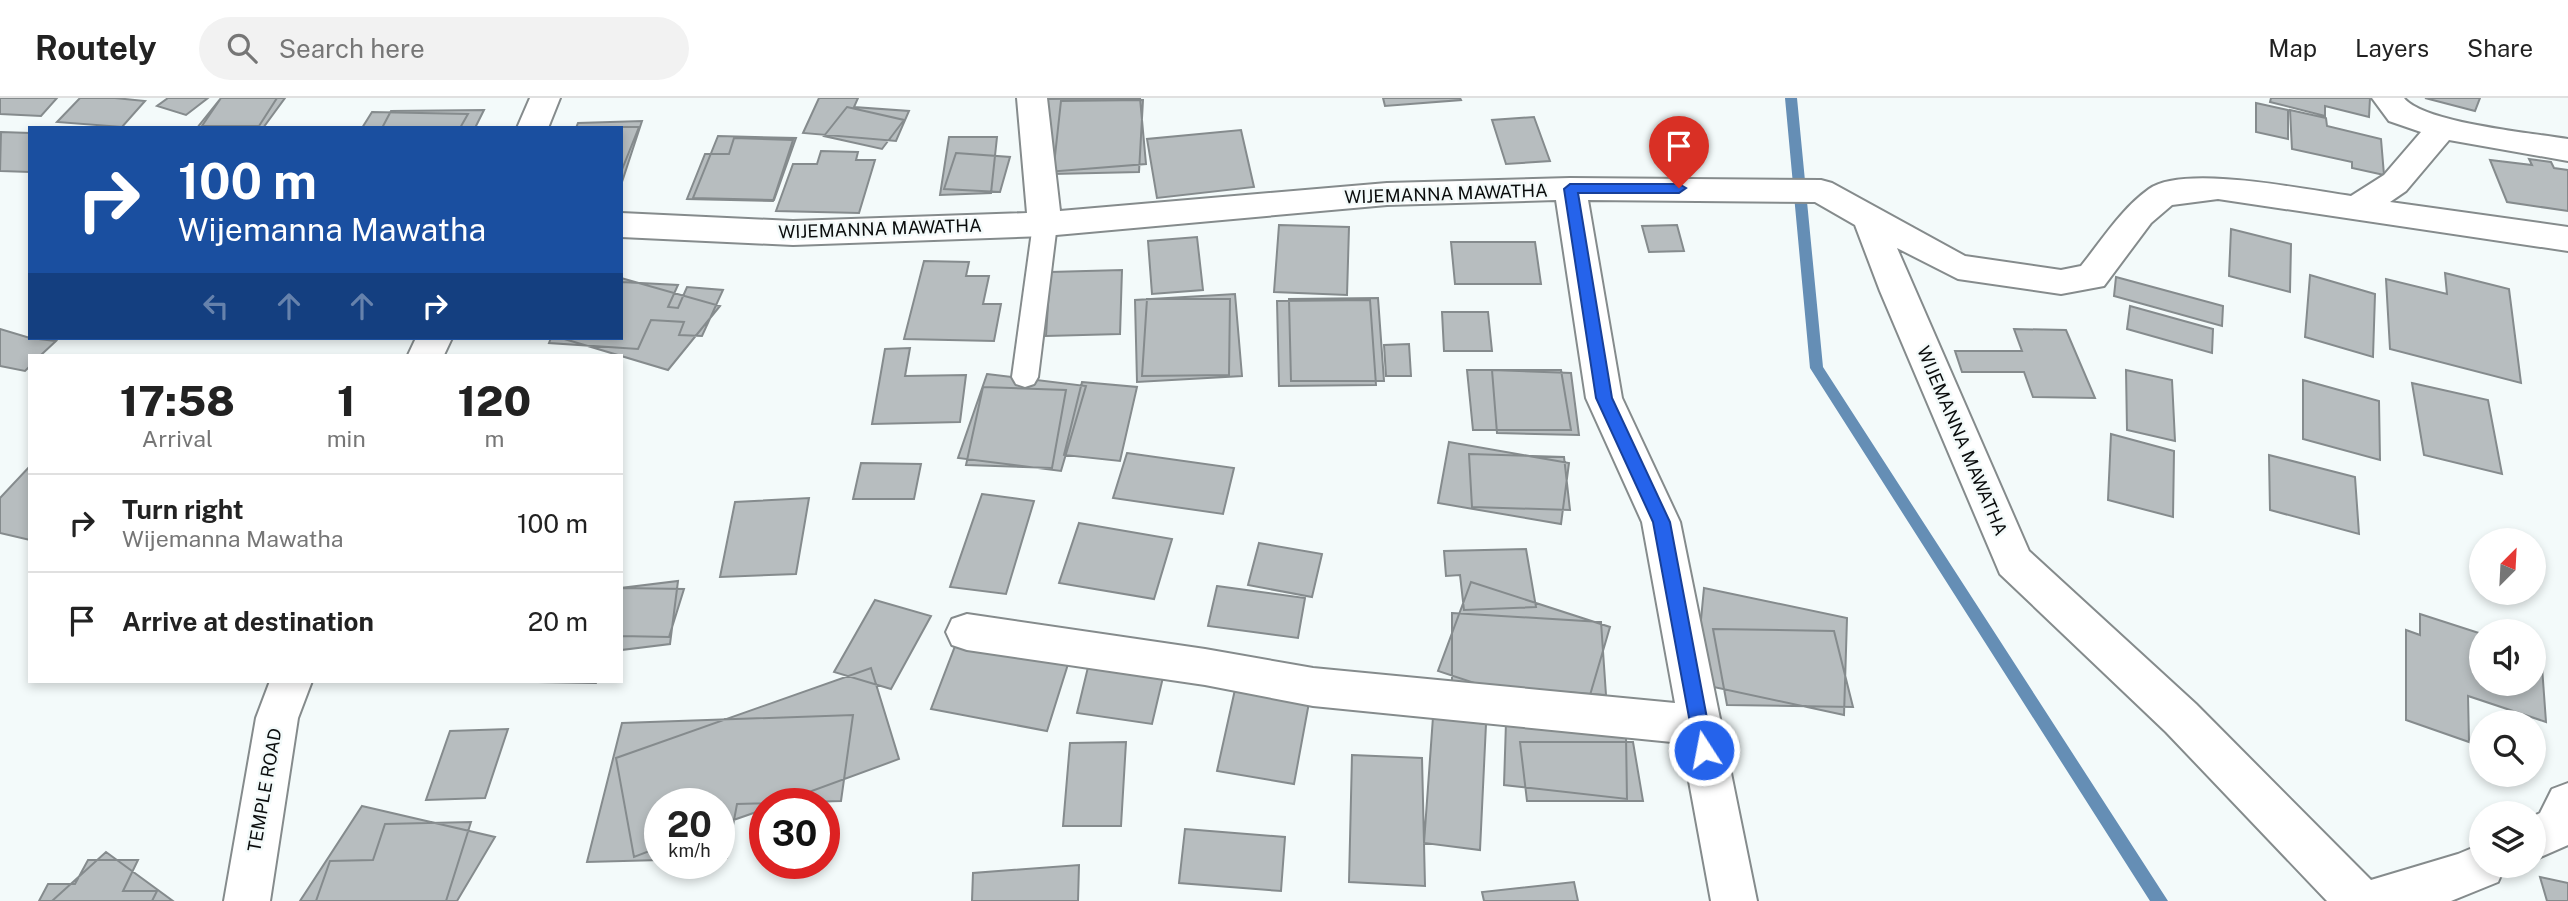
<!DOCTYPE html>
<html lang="en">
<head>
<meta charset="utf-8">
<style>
  body { margin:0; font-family:"Public Sans",sans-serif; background:#f2f2f2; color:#222; height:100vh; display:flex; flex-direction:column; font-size:26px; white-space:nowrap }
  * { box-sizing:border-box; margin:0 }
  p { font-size:23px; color:#767676 }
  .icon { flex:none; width:38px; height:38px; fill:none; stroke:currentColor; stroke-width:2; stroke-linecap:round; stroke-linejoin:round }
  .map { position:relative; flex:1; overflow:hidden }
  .drawer { position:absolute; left:28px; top:256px; width:595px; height:329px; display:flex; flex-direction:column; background:#fff; border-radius:0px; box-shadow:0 4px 10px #0003 }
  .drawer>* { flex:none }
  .guide { position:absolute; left:28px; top:28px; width:595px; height:214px; border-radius:0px; box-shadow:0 4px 10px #0003; background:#1a4fa0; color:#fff; overflow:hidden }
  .needle { width:46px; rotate:24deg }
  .fabs { position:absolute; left:2469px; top:430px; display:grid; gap:14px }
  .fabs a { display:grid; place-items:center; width:77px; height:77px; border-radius:50%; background:#fff; box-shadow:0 4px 10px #0003; font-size:35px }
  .speed { position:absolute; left:644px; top:690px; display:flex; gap:14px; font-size:35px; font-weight:700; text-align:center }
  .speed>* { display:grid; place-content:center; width:91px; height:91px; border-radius:50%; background:#fff; box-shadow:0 4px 10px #0003; line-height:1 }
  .speed small { font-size:18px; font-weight:400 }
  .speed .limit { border:10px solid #d22; background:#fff; color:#111 }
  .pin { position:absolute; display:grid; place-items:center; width:60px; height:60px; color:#fff; margin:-72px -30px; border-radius:50% 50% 50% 0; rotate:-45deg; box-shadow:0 0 7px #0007 }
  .pin .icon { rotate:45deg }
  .me { position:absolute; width:77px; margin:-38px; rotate:349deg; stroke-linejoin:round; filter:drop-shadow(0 0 5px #0008) }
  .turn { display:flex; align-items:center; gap:24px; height:147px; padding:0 35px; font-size:32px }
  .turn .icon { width:91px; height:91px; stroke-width:2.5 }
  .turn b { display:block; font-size:49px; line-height:60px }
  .lanes { display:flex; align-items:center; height:66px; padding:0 35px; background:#0003; justify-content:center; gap:35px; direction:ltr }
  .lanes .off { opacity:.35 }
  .eta { display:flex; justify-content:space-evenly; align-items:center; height:119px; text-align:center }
  .eta b { font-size:42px; font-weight:800; line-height:49px }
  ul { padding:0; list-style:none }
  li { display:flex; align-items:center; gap:21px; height:98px; padding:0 35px; border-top:2px solid #e0e0e0 }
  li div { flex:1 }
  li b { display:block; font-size:26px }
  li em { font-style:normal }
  header { display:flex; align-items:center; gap:42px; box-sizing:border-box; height:98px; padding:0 35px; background:#fff; border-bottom:2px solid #e0e0e0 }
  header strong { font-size:33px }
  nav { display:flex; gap:38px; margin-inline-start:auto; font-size:24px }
  .search { width:490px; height:63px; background:#f2f2f2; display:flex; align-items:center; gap:18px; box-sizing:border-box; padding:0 24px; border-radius:38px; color:#767676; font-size:26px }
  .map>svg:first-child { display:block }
</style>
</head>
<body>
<header>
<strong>Routely</strong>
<div class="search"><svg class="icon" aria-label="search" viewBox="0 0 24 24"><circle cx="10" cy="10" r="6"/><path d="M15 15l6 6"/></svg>Search here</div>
<nav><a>Map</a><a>Layers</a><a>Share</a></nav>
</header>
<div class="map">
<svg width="2568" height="803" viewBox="0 0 2568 803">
  <rect width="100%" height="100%" fill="#f3fafa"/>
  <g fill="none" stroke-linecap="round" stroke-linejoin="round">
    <!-- stream -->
    <path fill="#658eb5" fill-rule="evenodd" d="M1785 0H1797L1823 269 2168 803H2150L1810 270Z"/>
  </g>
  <!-- building -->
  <path fill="#b7bdbf" stroke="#858b8d" stroke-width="2" d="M0 0H57L41 18 0 16Z
    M80 0H115L145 3 122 29 57 24Z
    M168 0H208L186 17 157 8Z
    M221 0H285L263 30H197Z
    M221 0H277L259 28H202Z
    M819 0H858L854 9 909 13 896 43 803 35Z
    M1140 0 1146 66 1047 74 1044 1Z
    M1383 0H1460L1461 2 1385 8Z
    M2271 0H2370L2369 19 2325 8V18L2270 4Z
    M2425 0H2480L2475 13Z
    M1143 2 1139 74 1053 76 1061 3Z
    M2256 5 2288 12V41L2256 34Z
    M847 9 904 22 882 51 824 38Z
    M484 12 475 30H382L391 13Z
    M2290 12 2326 20 2327 28 2381 41 2384 77 2352 70V64L2292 51Z
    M372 14 468 16 460 30H362Z
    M1534 19 1550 63 1506 66 1492 22Z
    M642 23 621 87V30H576L578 25Z
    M581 29H639L621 74V30Z
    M1241 32 1254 89 1157 100 1147 41Z
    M1 34 30 35V74L0 73Z
    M718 38 796 40 774 102 693 100Z
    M949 39H997L991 95 940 97Z
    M734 40 793 42 773 103 687 101 705 56H729Z
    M821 53 858 54 856 62H875L859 115 776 113 793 66H817Z
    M956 55 1010 59 1000 94 944 91Z
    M2529 61 2551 64 2554 70 2568 72V113L2507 104 2490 62 2532 67Z
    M1279 127 1349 129 1347 197 1274 194Z
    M1677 127 1684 153 1649 154 1642 128Z
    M2231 131 2291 146 2290 194 2229 178Z
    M1197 139 1203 192 1152 196 1148 143Z
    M1451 144H1535L1541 186H1455Z
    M924 163 969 164 966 178H989L983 206H1001L994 243 904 241Z
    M1122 172 1120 236 1046 238 1050 174Z
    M2445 175 2509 191 2521 285 2390 251 2386 181 2447 196Z
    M2310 177 2375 196 2373 259 2305 239Z
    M2116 179 2223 208 2222 228 2114 198Z
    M621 180 720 208 668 272 561 240H621Z
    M621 184 678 187 668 209 678 210 687 189 723 192 702 238 679 237 684 224 651 222 638 251 549 245 551 240H621Z
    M1235 196 1242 278 1137 284 1135 202Z
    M1378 200 1384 283H1291L1289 201Z
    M1147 201H1230L1229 277 1142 278Z
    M1370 202 1376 287 1279 288 1277 203Z
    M2130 208 2213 231 2212 255 2127 231Z
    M1442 214H1488L1492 253H1444Z
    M0 231 30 240 56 243 41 257H30V268L25 273 0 268Z
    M2014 231 2066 232 2095 300 2033 299 2024 274H1962L1955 253H2022Z
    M1409 246 1411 278H1386L1384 247Z
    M910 250 905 278 966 277 960 324 872 326 885 251Z
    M1467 272H1561L1571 332H1473Z
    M1492 272 1571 275 1579 337 1497 335Z
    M2126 272 2172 282 2175 343 2127 332Z
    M987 276 1086 288 1061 373 958 360Z
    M2303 282 2379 303 2380 362 2303 341Z
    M1082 284 1137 289 1120 363 1064 357Z
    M2412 285 2488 302 2502 376 2424 357Z
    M983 289 1066 292 1052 370 966 367Z
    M2111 336 2174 353 2173 419 2108 402Z
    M1449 344 1569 365 1561 426 1438 405Z
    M1127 355 1234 370 1223 416 1113 400Z
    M1469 356 1564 359 1570 412 1472 409Z
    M2269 357 2355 379 2359 436 2270 412Z
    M861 365 921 366 914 401H853Z
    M30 368V442L0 435V400Z
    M982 396 1034 403 1006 496 950 489Z
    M809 400 796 476 720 479 735 404Z
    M1079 425 1172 441 1154 501 1059 485Z
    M1259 445 1322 456 1312 499 1248 487Z
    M1526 451 1536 509 1464 512 1460 477 1446 478 1444 453Z
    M678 483 670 546 621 552V490Z
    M1471 484 1610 529 1583 621 1438 573Z
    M1217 488 1305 500 1298 540 1208 528Z
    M621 490 684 491 669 539 621 538Z
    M1704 490 1847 520 1844 617 1695 585Z
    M875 502 931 518 891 591 834 574Z
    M1452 515 1601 524 1606 597 1452 586Z
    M2420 516 2482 536V586H2534V553L2541 555 2546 624 2468 598 2469 644 2406 622V532L2420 537Z
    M1713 531 1834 533 1853 609 1727 607Z
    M957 543 1069 563 1047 633 931 611Z
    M1089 565 1164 575 1152 626 1077 615Z
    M871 570 899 661 779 705H765V711L719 727V705H660V749L634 759 616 660Z
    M479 583H597L596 585Z
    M1236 587 1310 599 1294 686 1217 673Z
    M853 617 841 703 737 706 727 760H719V705H660V762L587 764 622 625Z
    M1433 619 1486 626 1480 752 1424 745Z
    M1506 624 1626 638 1627 701 1504 687Z
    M508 631 485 700 426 702 450 633Z
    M1126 644 1121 728H1063L1070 645Z
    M1520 644H1633L1643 703H1527Z
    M1352 657 1422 660 1425 788 1349 784Z
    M362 708 495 739 457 803H300Z
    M471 724 446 803H316L330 763 373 762 385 726Z
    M1185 731 1285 739 1281 793 1179 785Z
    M106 754 173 803H52Z
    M88 762H138L123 793H157L152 803H39L48 786H75Z
    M1079 767 1078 803H972L973 775Z
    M2540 779 2568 785V803H2547Z
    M1574 784 1578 803H1484L1482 794Z"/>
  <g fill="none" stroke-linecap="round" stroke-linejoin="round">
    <defs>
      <path id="lane" d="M1045 118 1054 120 1057 126 1038 279 1034 286 1025 289 1016 286 1012 279 1033 126 1036 120Z"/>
      <path id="street" d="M530 0H560L548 30H517Z
        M1017 0H1047L1060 113 1387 85 1570 80 1821 82 1832 85 1965 158 2061 172 2081 168C2102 142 2121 111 2149 91 2184 66 2307 92 2351 98L2384 77 2421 34 2389 23 2372 0H2404C2424 25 2532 35 2568 41V63L2449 42 2406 93 2390 104 2568 129V153L2218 101 2172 107 2151 125 2104 188 2061 196 1958 181 1897 150 2029 453 2196 606 2371 782 2458 756 2482 746V768H2505L2498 784 2451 803H2327L2166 634 2000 476 1880 193 1855 127 1815 104 1588 102 1622 300 1680 424 1757 803H1711L1682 645 1313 608 1205 587 967 552 952 547 946 534 952 521 967 516 1205 551 1313 570 1675 605 1642 424 1586 300 1556 102 1387 107 1045 138 793 147 621 139V115L793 123 1027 115Z
        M416 240H452L444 257H408Z
        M270 583H312L298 620 270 803H224L256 620Z
        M2568 685V747L2534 762V718L2540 715 2552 691Z"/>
    </defs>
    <!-- lane casing -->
    <use href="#lane" stroke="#858b8c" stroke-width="4"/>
    <!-- street casing -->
    <use href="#street" stroke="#858b8c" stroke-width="4"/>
    <!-- lane -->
    <use href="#lane" fill="#fff" fill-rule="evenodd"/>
    <!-- street -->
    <use href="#street" fill="#fff" fill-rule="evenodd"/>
  </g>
  <!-- route -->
  <path fill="#2563eb" stroke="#184099" stroke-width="2" d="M1570 86H1679L1686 90 1679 95H1578L1612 300 1670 424 1713 652 1711 658 1704 661 1698 658 1695 652 1653 424 1596 300 1564 91Z"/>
  <g text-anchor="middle" stroke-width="5" stroke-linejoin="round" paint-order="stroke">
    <!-- street labels -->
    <g font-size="18" fill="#0b0d0d" stroke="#f3fafa">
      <text transform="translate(1446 96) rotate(-2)" y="6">WIJEMANNA MAWATHA</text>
      <text transform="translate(880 131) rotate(-2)" y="6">WIJEMANNA MAWATHA</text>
      <text transform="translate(1962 343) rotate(67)" y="6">WIJEMANNA MAWATHA</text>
      <text transform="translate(265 692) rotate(-80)" y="6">TEMPLE ROAD</text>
    </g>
  </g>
</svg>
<div class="fabs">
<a><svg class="needle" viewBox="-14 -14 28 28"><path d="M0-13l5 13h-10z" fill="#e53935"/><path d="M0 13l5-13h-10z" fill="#767676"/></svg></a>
<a><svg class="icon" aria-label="sound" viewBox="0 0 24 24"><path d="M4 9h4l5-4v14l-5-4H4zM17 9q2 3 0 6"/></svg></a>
<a><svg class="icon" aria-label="search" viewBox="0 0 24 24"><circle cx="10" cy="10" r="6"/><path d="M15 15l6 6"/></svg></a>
<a><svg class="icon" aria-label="layers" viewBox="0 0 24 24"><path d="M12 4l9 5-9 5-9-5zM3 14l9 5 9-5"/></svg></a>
</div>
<div class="speed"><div>20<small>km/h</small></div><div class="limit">30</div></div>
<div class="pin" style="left:1679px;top:90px;background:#d93025"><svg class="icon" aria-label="arrive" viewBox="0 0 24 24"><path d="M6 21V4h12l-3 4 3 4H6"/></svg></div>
<svg class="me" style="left:1704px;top:652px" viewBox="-20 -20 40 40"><circle r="17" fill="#2563eb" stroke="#fff" stroke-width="3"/><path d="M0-11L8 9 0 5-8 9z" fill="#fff"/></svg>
<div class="guide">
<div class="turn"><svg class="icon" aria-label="right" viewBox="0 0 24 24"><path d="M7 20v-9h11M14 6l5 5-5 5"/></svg><div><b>100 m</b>Wijemanna Mawatha</div></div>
<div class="lanes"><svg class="icon off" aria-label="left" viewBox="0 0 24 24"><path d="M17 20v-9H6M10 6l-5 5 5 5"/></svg><svg class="icon off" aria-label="ahead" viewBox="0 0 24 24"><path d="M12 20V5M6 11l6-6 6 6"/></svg><svg class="icon off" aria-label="ahead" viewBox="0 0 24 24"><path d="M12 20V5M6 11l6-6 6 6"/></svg><svg class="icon" aria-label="right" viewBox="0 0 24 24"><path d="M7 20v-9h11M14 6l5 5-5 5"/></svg></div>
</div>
<section class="drawer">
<div class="eta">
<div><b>17:58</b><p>Arrival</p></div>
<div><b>1</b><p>min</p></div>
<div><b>120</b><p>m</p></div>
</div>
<ul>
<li><svg class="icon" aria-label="right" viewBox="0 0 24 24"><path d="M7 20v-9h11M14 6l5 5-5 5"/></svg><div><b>Turn right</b><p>Wijemanna Mawatha</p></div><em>100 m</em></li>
<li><svg class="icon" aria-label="arrive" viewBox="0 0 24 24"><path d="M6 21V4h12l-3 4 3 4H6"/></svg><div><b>Arrive at destination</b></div><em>20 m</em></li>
</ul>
</section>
</div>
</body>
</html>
